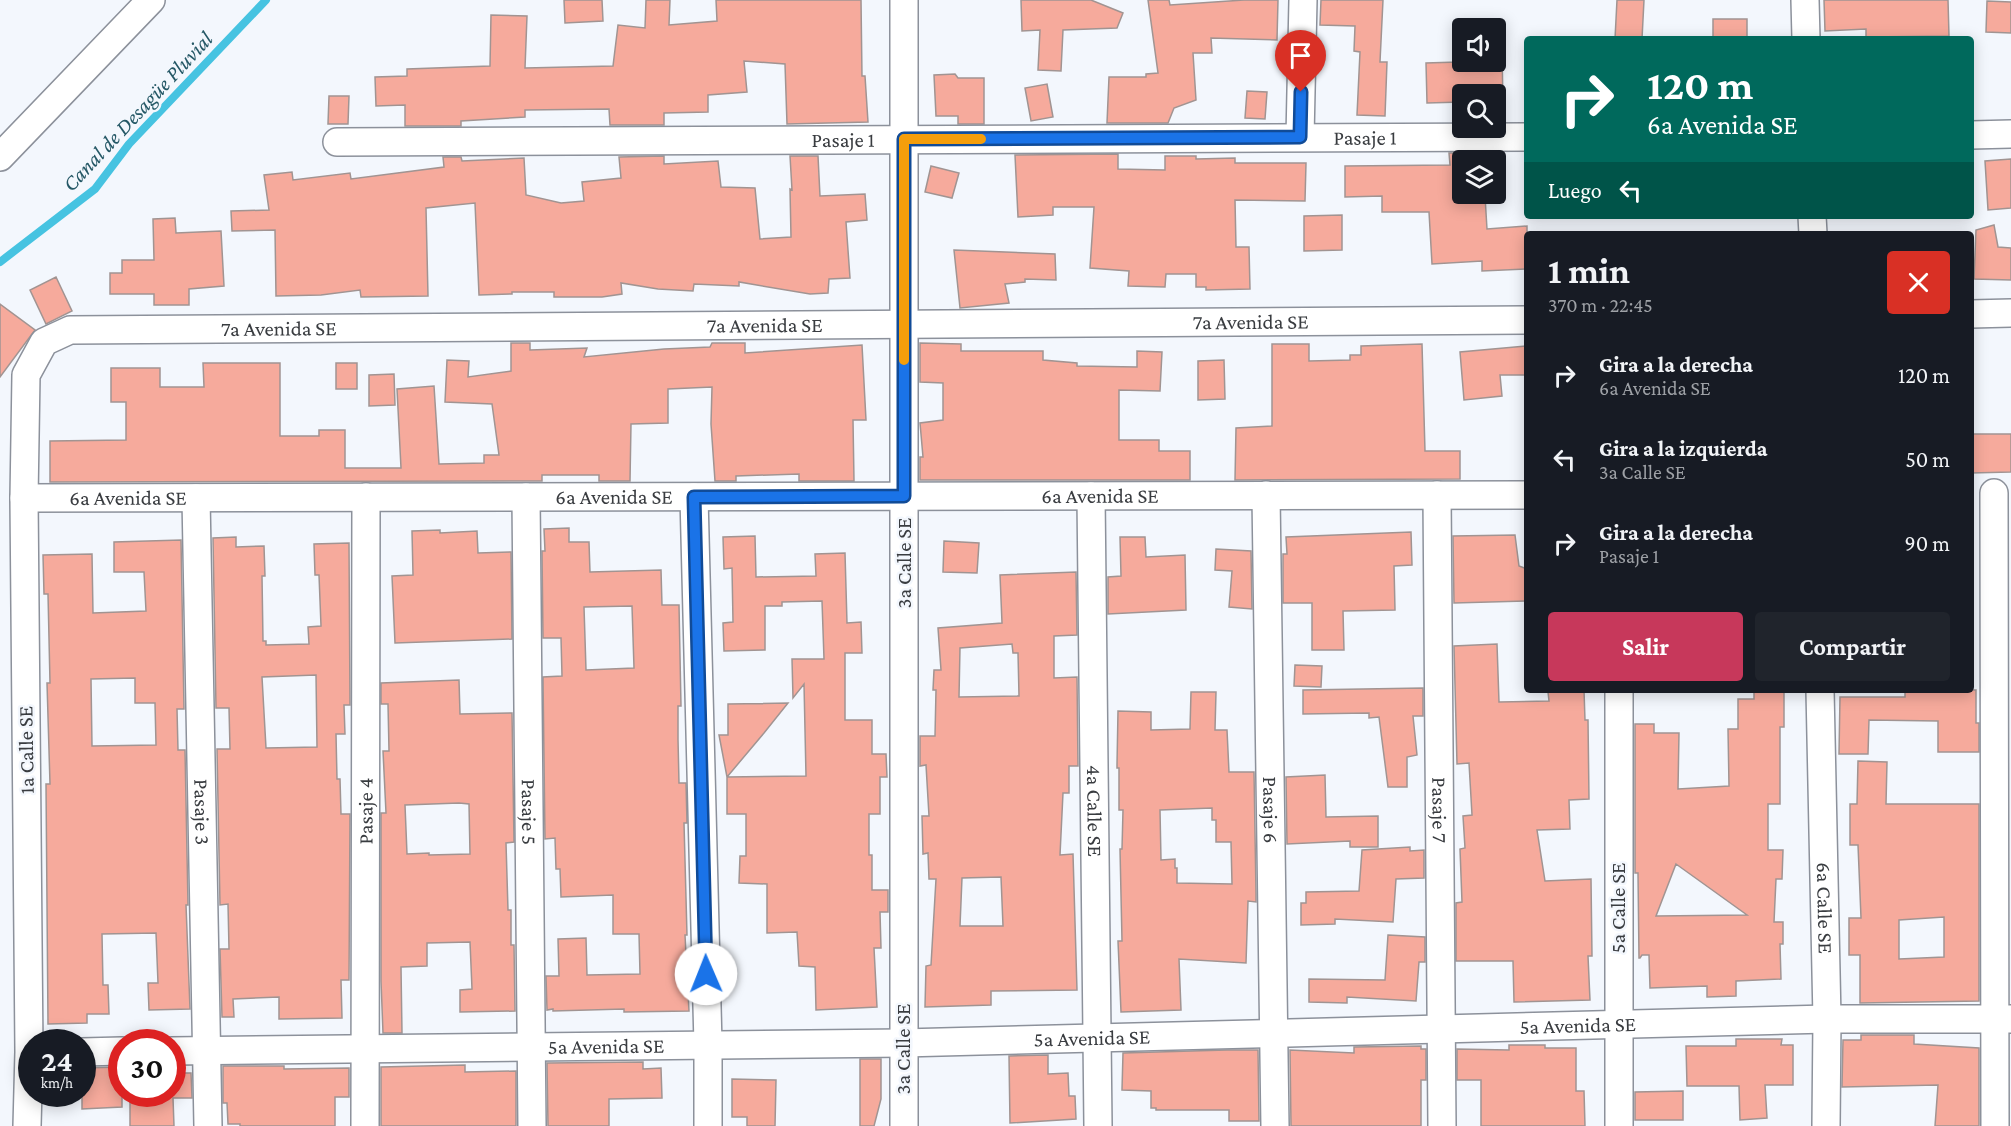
<!DOCTYPE html>
<html lang="es">
<head>
<meta charset="utf-8">
<style>
  body { margin:0; font-family:"Crimson Pro",serif; background:#20242c; color:#f1f3f6; height:100vh; display:flex; flex-direction:column; font-size:22px; white-space:nowrap }
  * { box-sizing:border-box; margin:0 }
  p { font-size:20px; color:#9ea1a6 }
  .icon { flex:none; width:33px; height:33px; fill:none; stroke:currentColor; stroke-width:2; stroke-linecap:round; stroke-linejoin:round }
  .map { position:relative; flex:1; overflow:hidden }
  .details { position:absolute; left:1524px; top:231px; width:450px; height:462px; display:flex; flex-direction:column; background:#171b24; border-radius:6px; box-shadow:0 3px 15px #0003 }
  .details>* { flex:none }
  .hud { position:absolute; left:1524px; top:36px; width:450px; height:183px; border-radius:6px; box-shadow:0 3px 15px #0003; background:#00695c; color:#fff; overflow:hidden }
  .controls { position:absolute; left:1452px; top:18px; display:grid; gap:12px }
  .controls a { display:grid; place-items:center; width:54px; height:54px; border-radius:6px; background:#171b24; box-shadow:0 3px 15px #0003; font-size:30px }
  .speed { position:absolute; left:18px; top:1029px; display:flex; gap:12px; font-size:30px; font-weight:700; text-align:center }
  .speed>* { display:grid; place-content:center; width:78px; height:78px; border-radius:50%; background:#171b24; box-shadow:0 3px 15px #0003; line-height:1 }
  .speed small { font-size:15px; font-weight:400 }
  .speed .limit { border:9px solid #d22; background:#fff; color:#111 }
  .pin { position:absolute; display:grid; place-items:center; width:51px; height:51px; color:#fff; margin:-62px -26px; border-radius:50% 50% 50% 0; rotate:-45deg; box-shadow:0 0 6px #0007 }
  .pin .icon { rotate:45deg }
  .me { position:absolute; width:66px; margin:-33px; rotate:359deg; stroke-linejoin:round; filter:drop-shadow(0 0 4px #0008) }
  .turn { display:flex; align-items:center; gap:21px; height:126px; padding:0 24px; font-size:27px }
  .turn .icon { width:78px; height:78px; stroke-width:2.5 }
  .turn b { display:block; font-size:42px; line-height:51px }
  .then { display:flex; align-items:center; height:57px; padding:0 24px; background:#0003; gap:12px; font-size:22px }
  .round { display:grid; place-items:center; flex:none; width:63px; height:63px; border-radius:6px; background:#20242c }
  .headline { display:flex; align-items:center; justify-content:space-between; height:102px; padding:0 24px }
  h1 { font-size:36px; font-weight:700; line-height:45px }
  .primary-button { display:flex; gap:12px; margin-top:auto; padding:12px 24px }
  .primary-button a { flex:1; height:69px; border-radius:6px; background:#c7385b; color:#fff; font-size:24px; font-weight:700; line-height:69px; text-align:center }
  .primary-button a+a { background:#20242c; color:#f1f3f6 }
  ul { padding:0; list-style:none }
  li { display:flex; align-items:center; gap:18px; height:84px; padding:0 24px }
  li div { flex:1 }
  li b { display:block; font-size:22px }
  li em { font-style:normal }
  .map>svg:first-child { display:block }
</style>
</head>
<body>
<div class="map">
<svg width="2011" height="1126" viewBox="0 0 2011 1126">
  <rect width="100%" height="100%" fill="#f3f7fd"/>
  <g fill="none" stroke-linecap="round" stroke-linejoin="round">
    <!-- stream -->
    <path stroke="#46c3e1" stroke-width="8" d="M0 262 95 189 129 144 266 0"/>
  </g>
  <!-- building -->
  <path fill="#f6aa9c" stroke="#a19492" stroke-width="1.5" fill-rule="evenodd" d="M564 0H602L603 21 565 23Z
    M646 0H670L669 25 717 21 716 0H861L862 76H865L868 122 787 124 785 64 744 61 747 92 708 95V112L664 113V125H610L609 109 525 110V117L461 121V126H405V105L376 106 375 77 407 76V69L490 66 491 15 527 16 525 68 613 66 618 25 645 28Z
    M1021 0H1091L1123 13 1117 28 1063 30 1061 71 1038 70 1040 30 1022 31Z
    M1148 0H1169L1170 5 1244 0H1278L1277 40 1211 38 1212 53H1193L1196 100 1174 108 1168 123H1107L1109 77H1146V74L1158 73Z
    M1321 0H1383L1380 62H1387L1385 116 1357 115 1360 52 1354 51 1355 26 1320 25Z
    M1617 0H1644L1642 39H1615Z
    M1824 0H1948L1949 36 1866 37V29L1825 31Z
    M1987 1 2011 2V33L1986 32Z
    M1713 19H1747V39H1713Z
    M1496 52H1502L1503 102H1496V94H1462V102L1427 103 1426 63 1458 62 1457 53H1462V62H1496Z
    M955 74 958 78H984V124H958V116H936L934 75Z
    M1047 84 1053 117 1031 121 1025 88Z
    M1247 91 1267 92 1265 119 1245 118Z
    M329 96H349L348 124H328Z
    M1449 153H1478L1479 160H1462V194H1480L1481 196H1485L1487 229 1527 226V269L1482 271V261L1432 264 1429 212H1382V196L1345 197V166L1450 165Z
    M1118 154V169L1165 170V156H1196V159L1235 158V163H1306L1305 201 1235 200 1236 247H1249L1250 289 1206 290V287H1196V274H1166L1165 287 1128 286 1129 271 1090 268 1094 207H1053V215L1018 217 1015 155Z
    M664 156V164L718 161 721 187 755 188 760 239 791 237 790 189 792 190 790 156H818L820 196 865 194 867 220 846 222 850 278 829 279 828 293 810 294 739 282V286L694 284 693 291 658 289 621 283 622 294 602 297H554V292H512V294L479 295 475 203 426 208 428 296 361 297 360 290 321 295 276 296 275 230 232 231 231 211 269 210 264 175 292 172 293 180 350 173 351 179 444 167 443 157H461L462 161 524 158 526 195 561 203 584 201 582 182 621 178 619 157Z
    M2011 159V208L1988 210 1985 161Z
    M931 166 959 173 952 198 925 192Z
    M1342 215V250L1304 251V216Z
    M175 218 176 233 221 231 224 286 189 289V305H154V294H110V273H122V260H154L153 219Z
    M1994 225 1998 247 2011 248V280L1974 279 1976 230Z
    M954 250 1055 254 1056 280 1025 279V282L1005 284 1009 303 960 308Z
    M56 277 72 311 46 324 30 290Z
    M0 304 35 330 0 377Z
    M511 343H530V350L587 348 584 357 664 349 710 347 712 343H745V353L862 345 866 420H853L854 481H799V474L736 476V481H715L711 424 712 387 668 389V423L631 424 630 481H599V475H542V481L50 482V441L126 440V402H111V368H160V387H204L203 363H280V436H319V430H345V468H401L397 389 434 386 439 464 484 463V455H499L492 404 445 402 447 360 469 361 468 377 511 371Z
    M920 343 961 344V351H1043V360L1077 363V366L1137 367V351L1162 352 1160 391 1119 390V440H1159V451H1190V480H920V457H923L920 423 943 420V383L920 382Z
    M1272 344H1309V361L1350 360V355H1361V346L1422 344 1425 451H1460V479L1235 480 1236 428 1272 426Z
    M1527 346V375H1500L1502 396 1464 400 1460 352Z
    M1224 360 1225 399 1198 400V361Z
    M336 363H357V389H336Z
    M394 374 395 405 369 406V375Z
    M1971 434H2011V472L1971 473Z
    M569 528V542H589L590 572 661 570 662 605H679L681 706H678V739L679 783H686L687 823H684L687 935H685L689 1011 624 1012V1009L553 1011V1009L547 1010 546 976H559L558 939 586 938 587 975 640 974 639 934H613V895L561 897 560 869H556L555 838 545 839 543 677 562 676 561 638H543L542 551H545L544 529ZM632 606 634 668 586 670 584 607Z
    M440 530V533L477 531 478 553 511 552 512 639 395 643 392 576 413 575 412 531Z
    M1411 532 1412 565 1394 566 1395 610 1343 611 1344 650H1312V603H1283V554H1287L1286 537Z
    M1515 535 1519 566 1527 569V601L1454 603 1453 536Z
    M755 536 756 577 816 576 815 554 845 553 847 623 861 622 862 653H845V720H872V754H886L887 777H880V814H869V855H872V890H888V912H880L881 948H874L877 1007 816 1010 815 967 799 966 797 932 767 933V884L739 883 740 856H746V814H727V777L806 776 804 684 793 698 792 659H824L822 601 782 602V606H765V650L724 651 723 623 733 622 732 568 724 569 723 537Z
    M236 537V547L264 546 265 576H262L263 641H266V645L309 644 308 627 321 626 319 575H315L314 544 349 543 350 705H344L345 734H336L337 779H340L341 814H350L349 980H341L342 1018 279 1019V997L233 999 234 1017H222L220 949H229L228 904 220 905 217 749H230L229 708H216L213 538ZM316 675 317 747 266 748 262 677Z
    M1120 537H1145L1146 557 1185 555 1186 610 1108 614V577L1121 576Z
    M181 540 184 709H177L178 750H185L188 905H186L190 1009 149 1010 148 983H158L156 933 102 934 103 985H108L109 1014H87V1023L48 1024 46 784H50L47 683H50L48 594H44L43 555 92 554 93 613 146 611 144 572H114V542ZM135 678V703H155L156 745 92 746 91 679Z
    M944 541 979 543 977 573 943 572Z
    M1216 549 1251 551 1252 609 1229 607 1232 571 1215 570Z
    M1076 572 1077 635 1054 636V678L1077 677 1078 766H1069V793H1063L1060 855 1073 854 1077 990 991 991V1005L925 1007 926 966 931 965 936 879H929L928 853 923 854 922 816H929L926 765 920 766V736H935L936 690H933L934 670H941L938 628 1002 623 1000 575ZM1012 644 1013 653H1018L1019 696 959 697 960 648ZM1001 877 1003 926H960L962 878Z
    M1497 644 1499 702 1549 701 1548 692 1584 690 1585 720H1588L1589 799 1569 800 1570 829 1537 830 1545 881 1591 879 1592 956H1588L1590 1000 1514 1002 1513 961H1456V903L1462 902 1460 849 1465 848 1463 816 1472 815 1469 763 1457 764 1454 646Z
    M1295 665 1322 666 1321 687 1294 686Z
    M459 680 460 714 512 713 514 842 506 843 508 910H511V945H514L515 1011 460 1012V990L472 989 470 942 427 943V966L401 967 402 1033H383L381 981V813H386L383 751H389L388 704H381V683ZM459 803 469 804 470 854 429 855V853L407 854 405 805Z
    M1423 688V716H1413L1417 755 1407 757V787H1388L1379 717 1369 718V713L1303 714V690Z
    M1754 690H1784V727H1780V804H1768V850H1783L1782 879H1776L1774 922H1783V944H1780L1781 979 1736 981V996L1707 997V986L1650 988 1649 955H1642L1640 958H1639L1638 873H1635V724H1654V733H1679L1678 789 1729 786 1728 729H1738V699H1754ZM1676 864 1747 915 1656 916Z
    M1905 690H1976V723H1979V752H1938V721L1869 720 1868 754H1839L1840 697H1905Z
    M1191 692H1216L1215 730H1227L1229 772H1254L1256 894V902L1248 901 1246 963 1179 959 1181 1010 1121 1012 1118 941H1122L1120 849H1122L1123 810H1119V768H1117V765L1118 711 1151 712V730L1190 729ZM1212 808V820H1216V842H1231L1232 884 1177 883V868H1175V859L1161 860 1160 810Z
    M788 703 764 733 727 777 719 735H728V704Z
    M1858 761 1887 762 1886 804H1979V1001L1860 1003V955H1849V918H1861L1858 845H1850V804H1857ZM1944 917V957L1899 959V920Z
    M1325 775 1326 817 1378 816V847H1350V841L1287 844 1286 777Z
    M1410 847V851L1424 850V878L1396 879 1393 922 1335 919V924L1301 925V903H1306V892L1359 891 1362 850Z
    M1388 935 1425 937V962H1419L1416 1001 1347 997V1003L1309 1002V979L1385 980Z
    M1861 1035H1914V1044L1979 1048V1126H1935L1938 1085 1842 1087 1843 1040H1861Z
    M1736 1039H1782L1781 1045H1793V1085H1765L1767 1118 1740 1120 1739 1086H1687L1686 1046H1736Z
    M1509 1045H1545V1048H1576V1091H1584L1585 1126H1481V1080H1457V1049L1509 1050Z
    M1421 1046V1049H1426V1080H1421V1126H1291L1290 1050 1354 1053V1047Z
    M1227 1050H1258L1259 1121H1229V1110H1156V1108H1151V1091L1122 1090 1123 1053Z
    M1048 1055V1074L1068 1073 1069 1096H1075L1076 1119 1010 1123 1009 1056Z
    M860 1059H881V1099L874 1126H860Z
    M643 1062V1069L661 1068 662 1098 609 1099V1126H548L547 1063Z
    M465 1065V1072L516 1071V1126H381V1067Z
    M223 1066H284V1069L349 1068V1097H335V1126H240V1124H228L227 1103H223Z
    M122 1067V1107L82 1109V1068Z
    M172 1073H191L192 1098H173L174 1126H130V1094H172Z
    M732 1079 776 1080 775 1126H747V1117H732Z
    M1683 1091V1120H1635V1092Z"/>
  <g fill="none" stroke-linecap="round" stroke-linejoin="round">
    <defs>
      <g id="minor">
        <path d="M1805 0 1806 39"/>
        <path d="M1971 135 2011 134"/>
        <path d="M1300 137 1303 0"/>
        <path id="s1" d="M337 142 1527 137"/>
        <path d="M0 157 151 0"/>
        <path d="M1812 216 1813 234"/>
        <path d="M1971 314 2011 313"/>
        <path d="M1994 493 1995 1126"/>
        <path id="s2" d="M1266 495 1275 1126"/>
        <path id="s3" d="M1437 495 1442 1126"/>
        <path id="s4" d="M1091 496 1098 1126"/>
        <path id="s5" d="M526 497 532 1126"/>
        <path d="M694 497 708 1045V1126"/>
        <path id="s6" d="M24 498 1527 495"/>
        <path id="s7" d="M196 498 208 1126"/>
        <path id="s8" d="M1820 690 1827 1019 1826 1126"/>
        <path id="s9" d="M172 1051 903 1043 1827 1019H2011"/>
        <path d="M82 1052 122 1051"/>
        <path id="s10" d="M27 1126 29 1052 24 498 26 375 44 342 70 330 1527 320"/>
        <path id="s11" d="M365 1126 366 497"/>
        <path d="M904 1126V0"/>
        <path d="M1619 1126V690"/>
      </g>
    </defs>
    <!-- minor casing -->
    <use href="#minor" stroke="#8c919b" stroke-width="30"/>
    <!-- minor -->
    <use href="#minor" stroke="#fff" stroke-width="27"/>
  </g>
  <g fill="none" stroke-linecap="round" stroke-linejoin="round">
    <defs>
      <path id="route" d="M706 974 694 497 904 496V139L1300 137 1301 92"/>
    </defs>
    <!-- route casing -->
    <use href="#route" stroke="#114b97" stroke-width="15"/>
    <!-- route -->
    <use href="#route" stroke="#1a73e8" stroke-width="10"/>
    <!-- slow -->
    <path stroke="#f59e0b" stroke-width="10" d="M904 360V139H981"/>
  </g>
  <g text-anchor="middle" stroke-width="5" stroke-linejoin="round" paint-order="stroke">
    <!-- street labels -->
    <g font-size="21" fill="#393c40" stroke="#f3f7fd">
      <text dy="7" stroke="none"><textPath href="#s1" startOffset="1028">Pasaje 1</textPath></text>
      <text dy="7" stroke="none"><textPath href="#s1" startOffset="506">Pasaje 1</textPath></text>
      <text dy="7" stroke="none"><textPath href="#s10" startOffset="1998">7a Avenida SE</textPath></text>
      <text dy="7" stroke="none"><textPath href="#s10" startOffset="1512">7a Avenida SE</textPath></text>
      <text dy="7" stroke="none"><textPath href="#s10" startOffset="1026">7a Avenida SE</textPath></text>
      <text dy="7" stroke="none"><textPath href="#s6" startOffset="1076">6a Avenida SE</textPath></text>
      <text dy="7" stroke="none"><textPath href="#s6" startOffset="590">6a Avenida SE</textPath></text>
      <text dy="7" stroke="none"><textPath href="#s6" startOffset="104">6a Avenida SE</textPath></text>
      <text transform="translate(904 563) rotate(-90)" y="7">3a Calle SE</text>
      <text transform="translate(26 750) rotate(-91)" y="7">1a Calle SE</text>
      <text dy="7" stroke="none"><textPath href="#s3" startOffset="315">Pasaje 7</textPath></text>
      <text dy="7" stroke="none"><textPath href="#s4" startOffset="315">4a Calle SE</textPath></text>
      <text dy="7" stroke="none"><textPath href="#s2" startOffset="315">Pasaje 6</textPath></text>
      <text dy="7" stroke="none"><textPath href="#s7" startOffset="314">Pasaje 3</textPath></text>
      <text dy="7" stroke="none"><textPath href="#s11" startOffset="315">Pasaje 4</textPath></text>
      <text dy="7" stroke="none"><textPath href="#s5" startOffset="315">Pasaje 5</textPath></text>
      <text transform="translate(1618 908) rotate(-90)" y="7">5a Calle SE</text>
      <text dy="7" stroke="none"><textPath href="#s8" startOffset="218">6a Calle SE</textPath></text>
      <text dy="7" stroke="none"><textPath href="#s9" startOffset="1406">5a Avenida SE</textPath></text>
      <text dy="7" stroke="none"><textPath href="#s9" startOffset="920">5a Avenida SE</textPath></text>
      <text dy="7" stroke="none"><textPath href="#s9" startOffset="434">5a Avenida SE</textPath></text>
      <text transform="translate(903 1049) rotate(-90)" y="7">3a Calle SE</text>
    </g>
    <!-- water labels -->
    <g font-size="22" font-style="italic" fill="#255866" stroke="#f3f7fd">
      <text transform="translate(137 111) rotate(-47)" y="8">Canal de Desagüe Pluvial</text>
    </g>
  </g>
</svg>
<div class="controls">
<a><svg class="icon" aria-label="sound" viewBox="0 0 24 24"><path d="M4 9h4l5-4v14l-5-4H4zM17 9q2 3 0 6"/></svg></a>
<a><svg class="icon" aria-label="search" viewBox="0 0 24 24"><circle cx="10" cy="10" r="6"/><path d="M15 15l6 6"/></svg></a>
<a><svg class="icon" aria-label="layers" viewBox="0 0 24 24"><path d="M12 4l9 5-9 5-9-5zM3 14l9 5 9-5"/></svg></a>
</div>
<div class="speed"><div>24<small>km/h</small></div><div class="limit">30</div></div>
<div class="pin" style="left:1301px;top:92px;background:#d93025"><svg class="icon" aria-label="arrive" viewBox="0 0 24 24"><path d="M6 21V4h12l-3 4 3 4H6"/></svg></div>
<svg class="me" style="left:706px;top:974px" viewBox="-20 -20 40 40"><circle r="19" fill="#fff"/><path d="M0-13L10 11 0 6-10 11z" fill="#1a73e8"/></svg>
<div class="hud">
<div class="turn"><svg class="icon" aria-label="right" viewBox="0 0 24 24"><path d="M7 20v-9h11M14 6l5 5-5 5"/></svg><div><b>120 m</b>6a Avenida SE</div></div>
<div class="then">Luego<svg class="icon" aria-label="left" viewBox="0 0 24 24"><path d="M17 20v-9H6M10 6l-5 5 5 5"/></svg></div>
</div>
<section class="details">
<div class="headline"><div><h1>1 min</h1><p>370 m · 22:45</p></div><a class="round" style="background:#d93025;color:#fff"><svg class="icon" aria-label="close" viewBox="0 0 24 24"><path d="M6 6l12 12M18 6L6 18"/></svg></a></div>
<ul>
<li><svg class="icon" aria-label="right" viewBox="0 0 24 24"><path d="M7 20v-9h11M14 6l5 5-5 5"/></svg><div><b>Gira a la derecha</b><p>6a Avenida SE</p></div><em>120 m</em></li>
<li><svg class="icon" aria-label="left" viewBox="0 0 24 24"><path d="M17 20v-9H6M10 6l-5 5 5 5"/></svg><div><b>Gira a la izquierda</b><p>3a Calle SE</p></div><em>50 m</em></li>
<li><svg class="icon" aria-label="right" viewBox="0 0 24 24"><path d="M7 20v-9h11M14 6l5 5-5 5"/></svg><div><b>Gira a la derecha</b><p>Pasaje 1</p></div><em>90 m</em></li>
</ul>
<div class="primary-button"><a>Salir</a><a>Compartir</a></div>
</section>
</div>
</body>
</html>
